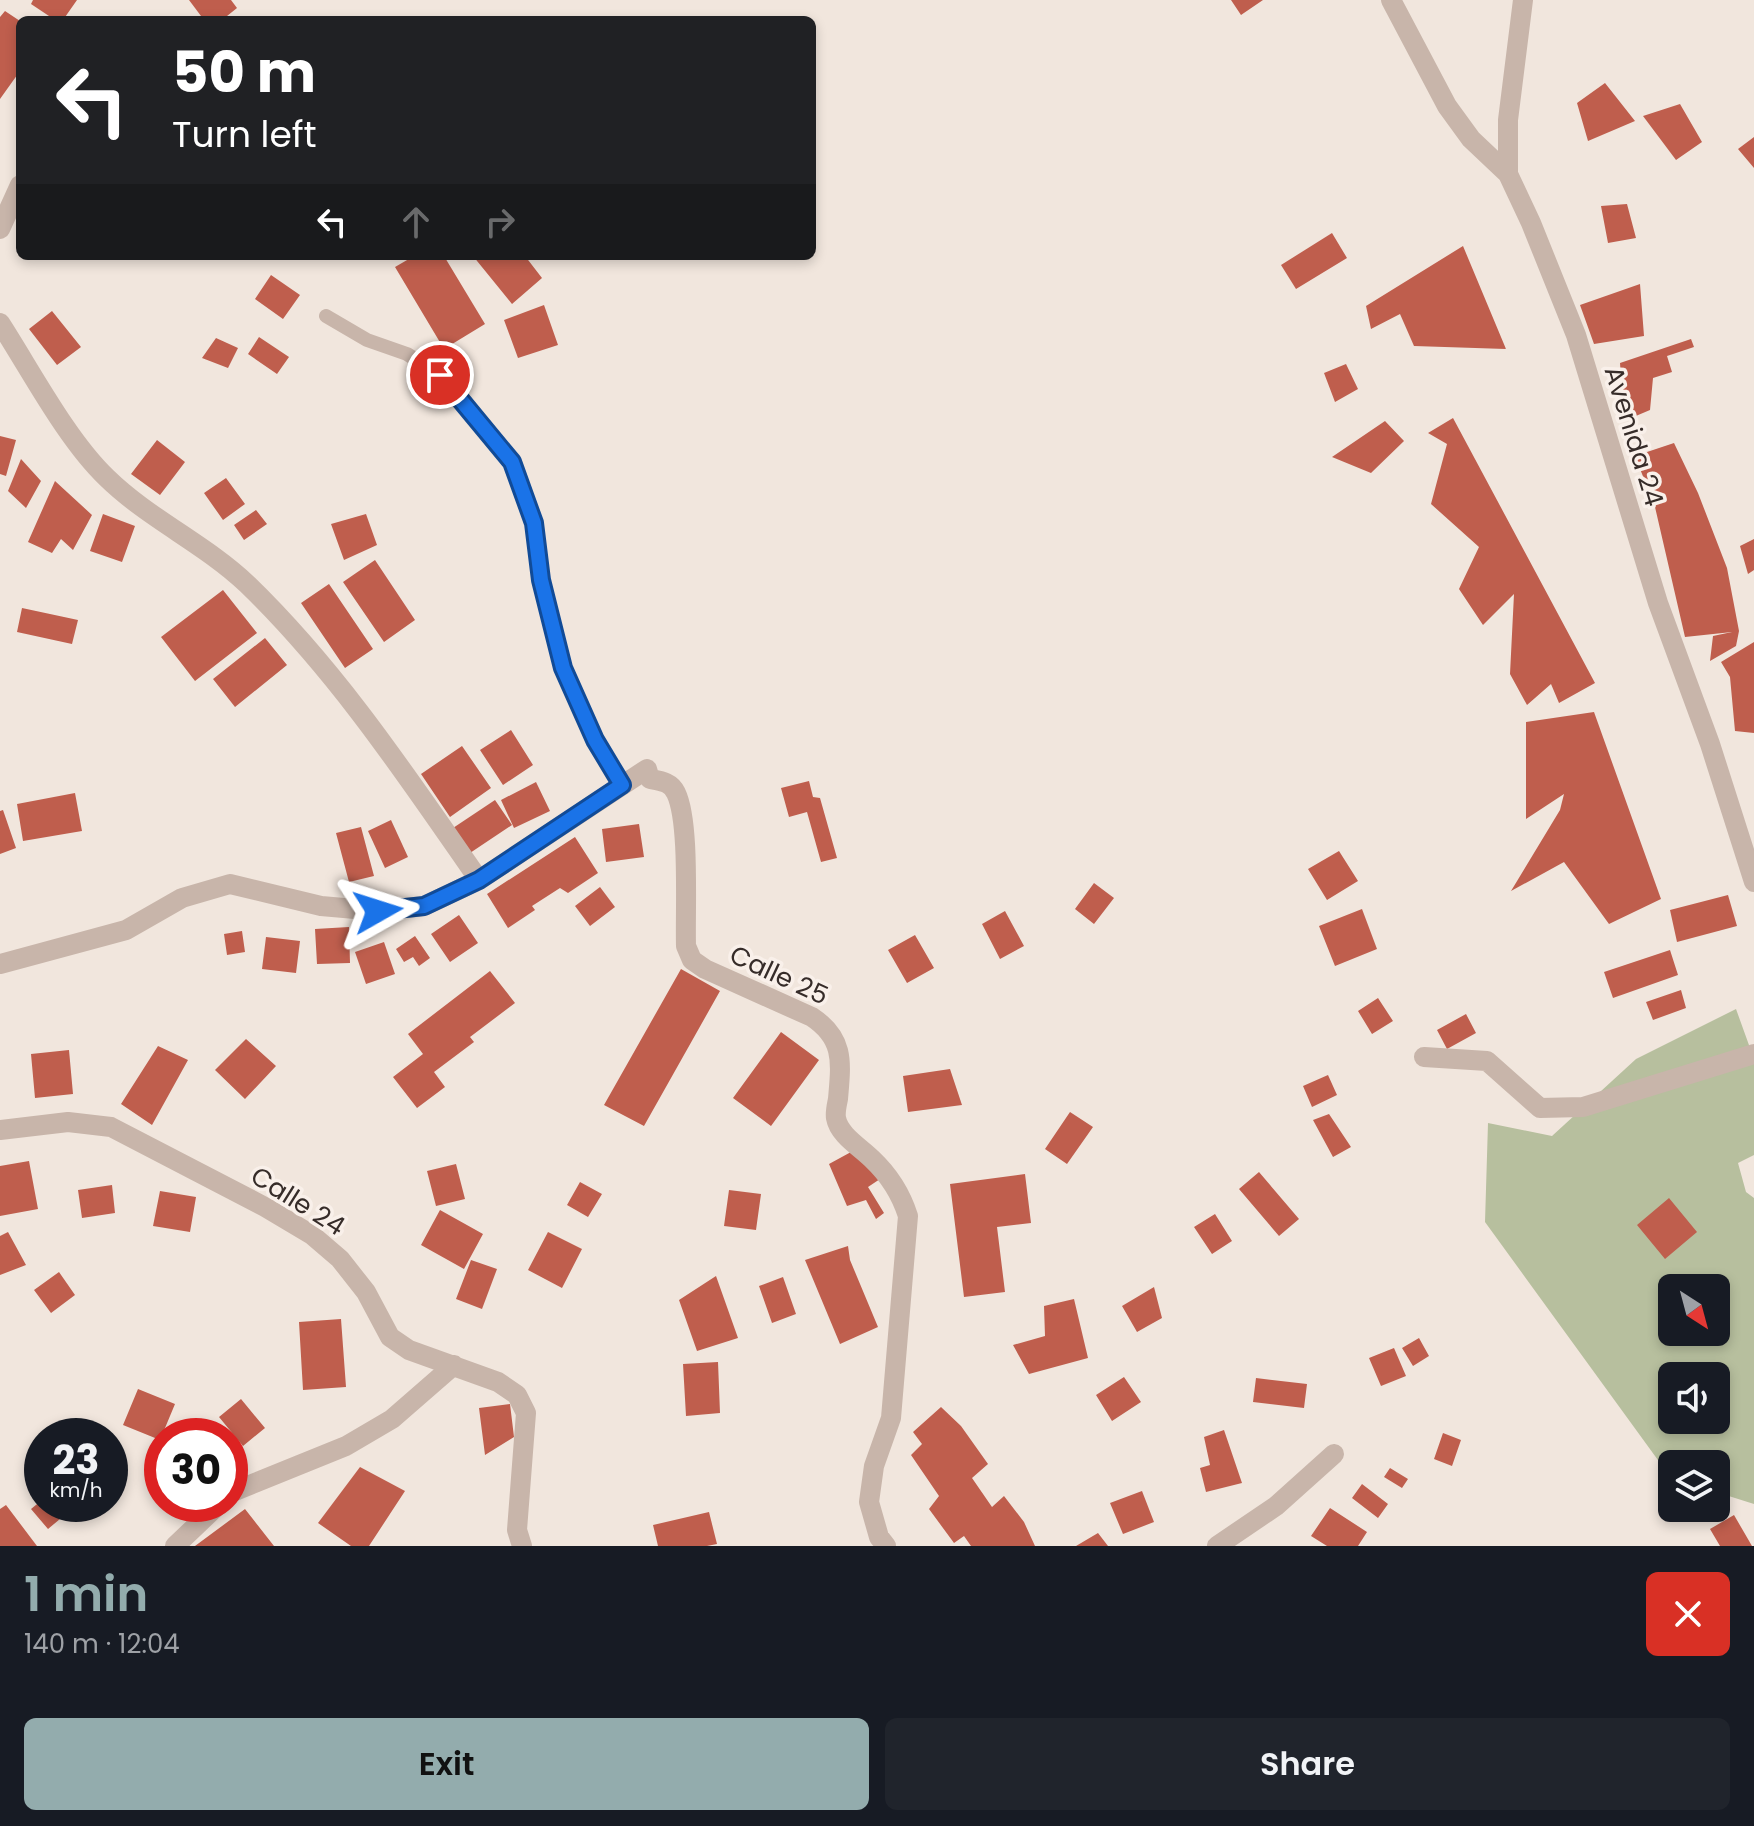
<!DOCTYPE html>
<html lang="en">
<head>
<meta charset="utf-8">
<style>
  body { margin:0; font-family:Poppins,sans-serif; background:#20242c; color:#f1f3f6; height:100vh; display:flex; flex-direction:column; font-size:30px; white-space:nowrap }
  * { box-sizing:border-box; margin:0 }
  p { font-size:26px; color:#9ea1a6 }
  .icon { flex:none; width:44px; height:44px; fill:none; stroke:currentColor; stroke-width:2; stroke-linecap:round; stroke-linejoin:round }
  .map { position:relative; height:1546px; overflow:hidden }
  .sheet { display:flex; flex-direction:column; background:#171b24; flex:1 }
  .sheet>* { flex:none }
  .hud { position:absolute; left:16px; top:16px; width:800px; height:244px; border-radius:12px; box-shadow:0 4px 12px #0003; background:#202124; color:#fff; overflow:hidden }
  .needle { width:52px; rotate:144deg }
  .controls { position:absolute; left:1658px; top:1274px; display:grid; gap:16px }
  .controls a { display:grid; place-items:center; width:72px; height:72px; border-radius:12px; background:#171b24; box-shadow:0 4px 12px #0003; font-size:40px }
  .speed { position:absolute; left:24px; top:1418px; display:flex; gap:16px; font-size:40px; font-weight:700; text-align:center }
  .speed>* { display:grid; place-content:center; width:104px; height:104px; border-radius:50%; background:#171b24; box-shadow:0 4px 12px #0003; line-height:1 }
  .speed small { font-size:20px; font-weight:400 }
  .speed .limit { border:12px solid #d22; background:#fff; color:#111 }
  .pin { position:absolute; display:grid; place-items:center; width:68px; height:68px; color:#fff; margin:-34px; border:4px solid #fff; border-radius:50%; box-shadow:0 2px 8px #0007 }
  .me { position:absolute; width:88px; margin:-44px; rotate:84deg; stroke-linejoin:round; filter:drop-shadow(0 0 6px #0008) }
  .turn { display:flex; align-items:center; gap:28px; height:168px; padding:0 24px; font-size:36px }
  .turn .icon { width:104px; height:104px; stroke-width:2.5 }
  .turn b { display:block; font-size:56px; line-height:68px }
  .lanes { display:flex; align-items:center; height:76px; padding:0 24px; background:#0003; justify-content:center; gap:40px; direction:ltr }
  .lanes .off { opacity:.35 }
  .round { display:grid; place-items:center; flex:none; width:84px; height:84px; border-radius:12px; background:#20242c }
  .headline { display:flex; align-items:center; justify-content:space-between; height:136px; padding:0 24px }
  h1 { font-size:48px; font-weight:600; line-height:60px; color:#93acad }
  .cta { display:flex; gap:16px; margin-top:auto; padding:16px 24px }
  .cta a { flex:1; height:92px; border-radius:12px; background:#93acad; color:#111; font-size:32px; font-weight:600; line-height:92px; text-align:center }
  .cta a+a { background:#20242c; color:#f1f3f6 }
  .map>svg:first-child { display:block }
</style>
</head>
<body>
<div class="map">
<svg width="1754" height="1546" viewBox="0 0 1754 1546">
  <rect width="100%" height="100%" fill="#f1e6dd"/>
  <!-- green -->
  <path fill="#b7bf9e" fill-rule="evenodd" d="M1736 1009 1754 1059V1155L1738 1163 1746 1192 1754 1198V1504L1716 1492V1464H1672L1671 1478 1485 1222 1488 1123 1552 1136 1636 1059ZM1672 1288H1716V1332H1672ZM1672 1376H1716V1420H1672Z"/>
  <!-- building -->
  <path fill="#bf5e4d" d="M33 0H77L63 20H55L31 4Z
    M189 0H231L237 8 222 20H204Z
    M1231 0H1263L1241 15Z
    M5 11 20 21V71L0 99V17Z
    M1605 83 1635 121 1588 141 1577 103Z
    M1680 104 1702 142 1676 160 1643 116Z
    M1754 137V168L1738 149Z
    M1627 204 1636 238 1608 243 1601 206Z
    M1332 233 1347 258 1296 289 1281 265Z
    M1463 246 1506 349 1414 346 1400 314 1371 329 1366 306Z
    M414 256H444L485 324 444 349 395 267Z
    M473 256H525L542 278 512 304Z
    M271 275 300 295 283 319 255 299Z
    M1640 284 1644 336 1594 344 1580 305Z
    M544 305 558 345 518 358 504 320Z
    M52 311 81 347 57 365 29 329Z
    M259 337 289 357 277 374 248 354Z
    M216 338 238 348 228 368 202 358Z
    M1691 339 1694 347 1667 356 1672 372 1653 378 1650 410 1624 421 1620 363Z
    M1346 364 1358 389 1335 402 1324 373Z
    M1453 418 1595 683 1559 703 1551 684 1527 705 1510 674 1514 594 1483 625 1459 589 1479 547 1431 504 1447 444 1428 433Z
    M1385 421 1404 441 1371 473 1332 457Z
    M0 436 16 440 6 476 0 474Z
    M157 440 185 462 160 495 131 474Z
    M1674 443 1698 493 1727 568 1739 631 1736 646 1710 661 1713 636 1732 632 1685 637 1655 507 1635 456Z
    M21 459 41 481 26 508 8 491Z
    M226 478 245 504 223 520 204 493Z
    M55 481 92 515 73 550 61 539 52 553 28 542Z
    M256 510 267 524 244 540 234 525Z
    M103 514 135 526 122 562 90 551Z
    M366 514 377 545 344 560 331 524Z
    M1754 539V570L1748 574 1740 546Z
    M375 560 415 620 384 642 343 582Z
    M329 584 373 649 345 668 301 603Z
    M223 590 257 633 195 681 161 637Z
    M22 608 78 620 72 644 17 632Z
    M265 638 287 665 235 707 213 679Z
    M1754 642V733L1735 731 1730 677 1721 662Z
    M1594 712 1661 899 1609 924 1564 862 1511 891 1560 810 1564 794 1526 819V722Z
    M511 730 533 765 503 785 480 750Z
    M462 746 491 788 450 817 421 774Z
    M809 781 813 797 820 798 837 858 821 862 807 812 789 817 781 788Z
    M536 782 550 811 514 828 501 800Z
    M75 793 82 831 23 841 17 804Z
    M495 800 512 825 470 853 453 828Z
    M3 810 16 848 0 854V811Z
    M391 820 408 857 385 868 368 831Z
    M639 824 644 857 606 862 602 829Z
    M361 827 374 876 349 882 336 833Z
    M575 837 598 873 568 893 560 888 532 906 535 910 508 928 487 894Z
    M1339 851 1358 881 1327 900 1308 869Z
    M1094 883 1114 898 1094 924 1075 909Z
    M600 887 615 907 590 926 575 906Z
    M1728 895 1737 926 1677 942 1670 910Z
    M1362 909 1377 949 1335 966 1319 926Z
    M1005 911 1024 946 1000 959 982 924Z
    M459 915 478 943 450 962 431 934Z
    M349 927 350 963 317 964 315 929Z
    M242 931 245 952 227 955 224 934Z
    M915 935 934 968 907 983 888 950Z
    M415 936 430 958 419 966 413 957 404 962 396 949Z
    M266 937 300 941 296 973 262 969Z
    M384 942 395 974 366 984 355 952Z
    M1670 950 1678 975 1613 998 1604 972Z
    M681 969 720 991 644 1126 604 1105Z
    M490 971 515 1003 470 1037 474 1042 434 1072 445 1087 417 1108 393 1077 423 1054 408 1034Z
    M1681 990 1686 1008 1653 1020 1646 1002Z
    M1378 998 1393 1021 1372 1034 1358 1011Z
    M1466 1014 1476 1033 1447 1049 1437 1030Z
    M781 1032 819 1060 771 1126 733 1098Z
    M246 1039 276 1066 245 1099 215 1070Z
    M158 1046 188 1060 152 1125 121 1104Z
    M69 1050 73 1094 35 1098 31 1054Z
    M950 1069 962 1105 908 1112 903 1076Z
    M1328 1075 1337 1095 1312 1107 1303 1086Z
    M1070 1112 1093 1127 1067 1164 1045 1149Z
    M1329 1114 1351 1147 1333 1157 1313 1120Z
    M862 1146 883 1177 868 1187 884 1213 876 1219 866 1200 847 1206 829 1164Z
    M29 1161 38 1209 0 1216V1166Z
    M456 1164 465 1199 436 1206 427 1171Z
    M1259 1172 1299 1219 1279 1236 1239 1189Z
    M1025 1174 1031 1223 997 1227 1005 1292 964 1297 950 1184Z
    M580 1182 602 1194 588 1217 567 1205Z
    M112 1185 115 1213 82 1218 78 1190Z
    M729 1190 761 1194 756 1230 724 1226Z
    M160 1191 196 1197 190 1232 153 1226Z
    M1669 1198 1697 1232 1665 1259 1637 1225Z
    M440 1210 483 1234 464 1269 421 1245Z
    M1215 1214 1232 1241 1212 1254 1194 1227Z
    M8 1232 26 1265 0 1275V1236Z
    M548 1232 582 1249 562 1288 528 1270Z
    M848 1246 850 1260 878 1327 840 1344 805 1260Z
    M471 1260 497 1269 482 1309 456 1299Z
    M59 1272 75 1295 51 1313 34 1290Z
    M716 1276 738 1338 697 1351 679 1300Z
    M783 1277 796 1314 772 1323 759 1286Z
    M1154 1287 1162 1318 1137 1332 1122 1306Z
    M1074 1299 1088 1358 1029 1374 1013 1345 1045 1336 1044 1306Z
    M341 1319 346 1387 303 1390 299 1322Z
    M1419 1338 1429 1356 1413 1366 1402 1348Z
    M1394 1348 1406 1376 1381 1386 1369 1358Z
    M718 1362 720 1413 686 1416 683 1364Z
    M1124 1377 1141 1402 1112 1421 1096 1395Z
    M1256 1378 1307 1384 1304 1408 1253 1402Z
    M138 1389 175 1404 160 1440 123 1425Z
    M241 1399 265 1428 243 1446 219 1417Z
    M510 1404 514 1437 485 1455 479 1408Z
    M941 1407 961 1426 988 1464 972 1478 992 1507 1004 1496 1024 1522 1035 1546H971L964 1536 954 1543 929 1509 939 1496 911 1455 922 1444 913 1432Z
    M1224 1430 1242 1483 1206 1492 1200 1468 1210 1465 1204 1437Z
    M1443 1433 1461 1440 1452 1466 1434 1459Z
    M360 1467 405 1491 369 1546H351L318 1523Z
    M1390 1468 1408 1479 1402 1488 1384 1477Z
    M1362 1484 1388 1504 1378 1518 1352 1498Z
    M1142 1491 1154 1522 1123 1534 1110 1503Z
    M42 1500V1504H68L72 1509 48 1529 31 1509Z
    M6 1505 37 1546H0V1509Z
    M1330 1508 1367 1532 1358 1546H1327L1311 1536Z
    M245 1509 274 1546H195Z
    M709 1512 717 1544 707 1546H658L653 1525Z
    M1734 1515 1752 1546H1720L1710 1529Z
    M1098 1533 1108 1546H1076Z"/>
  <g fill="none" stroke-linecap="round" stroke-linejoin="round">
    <!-- lane -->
    <path stroke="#c8b5aa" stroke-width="14" d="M326 316 367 340 407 354 440 375 512 462 534 523 541 580 563 668 595 740 622 785"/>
    <!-- street -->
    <path stroke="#c8b5aa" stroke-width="20" d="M1391 0 1447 106 1471 139 1508 174 1531 223 1576 335 1658 603 1710 744 1754 882
      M1508 174V120L1523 0
      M0 229 20 185
      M0 323C31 371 67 440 107 478 149 519 205 544 247 584 338 672 408 778 479 880
      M0 964 126 930 182 898 230 884 321 906 378 911 424 906 479 880 647 769 650 779C661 781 671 782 676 793 690 822 685 910 686 946L692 960 705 969 812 1017C845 1039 841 1063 838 1099 837 1104 835 1112 836 1118 839 1135 860 1147 872 1159 889 1175 901 1194 908 1216L891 1418 874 1466 869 1502 879 1537 886 1546
      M1424 1057 1487 1061 1540 1108 1583 1107 1754 1054
      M0 1130 68 1122 111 1127 265 1207 312 1235 340 1259 366 1292 390 1337 409 1350 498 1382 517 1395 526 1413 517 1530 522 1546
      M230 1493 346 1446 392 1419 454 1365
      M175 1546 219 1504
      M1217 1546 1276 1506 1334 1454"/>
  </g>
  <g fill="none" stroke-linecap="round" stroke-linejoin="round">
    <defs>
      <path id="route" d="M378 911 424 906 479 880 622 785 595 740 563 668 541 580 534 523 512 462 440 375"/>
    </defs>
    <!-- route casing -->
    <use href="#route" stroke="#114b97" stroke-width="20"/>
    <!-- route -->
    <use href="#route" stroke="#1a73e8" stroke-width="14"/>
  </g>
  <g text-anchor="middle" stroke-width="7" stroke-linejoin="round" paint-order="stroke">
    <!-- street labels -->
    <g font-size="26" fill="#362c29" stroke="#f9f0ea">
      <text transform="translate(1634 436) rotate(73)" y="9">Avenida 24</text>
      <text transform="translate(779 975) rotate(25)" y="9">Calle 25</text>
      <text transform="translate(298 1201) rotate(32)" y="9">Calle 24</text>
    </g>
  </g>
</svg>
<div class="controls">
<a><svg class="needle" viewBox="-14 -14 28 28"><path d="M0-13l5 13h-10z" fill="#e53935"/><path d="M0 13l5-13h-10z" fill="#9ea1a6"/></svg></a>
<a><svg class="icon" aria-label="sound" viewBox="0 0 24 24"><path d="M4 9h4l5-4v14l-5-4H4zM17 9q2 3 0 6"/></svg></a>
<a><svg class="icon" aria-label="layers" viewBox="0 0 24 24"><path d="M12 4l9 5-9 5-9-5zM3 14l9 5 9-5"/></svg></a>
</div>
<div class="speed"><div>23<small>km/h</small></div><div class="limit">30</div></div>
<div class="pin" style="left:440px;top:375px;background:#d93025"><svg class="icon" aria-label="arrive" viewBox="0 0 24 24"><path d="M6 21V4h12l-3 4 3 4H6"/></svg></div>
<svg class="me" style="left:378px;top:911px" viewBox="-20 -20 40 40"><path d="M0-17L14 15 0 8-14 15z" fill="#1a73e8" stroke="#fff" stroke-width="4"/></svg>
<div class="hud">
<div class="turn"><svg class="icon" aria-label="left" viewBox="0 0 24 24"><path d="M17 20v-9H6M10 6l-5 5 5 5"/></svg><div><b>50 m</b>Turn left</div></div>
<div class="lanes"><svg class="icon" aria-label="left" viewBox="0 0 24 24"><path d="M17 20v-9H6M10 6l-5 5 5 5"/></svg><svg class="icon off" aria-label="ahead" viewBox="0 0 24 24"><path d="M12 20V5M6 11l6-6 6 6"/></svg><svg class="icon off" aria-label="right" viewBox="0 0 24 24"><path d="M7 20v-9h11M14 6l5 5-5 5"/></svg></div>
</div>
</div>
<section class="sheet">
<div class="headline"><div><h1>1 min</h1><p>140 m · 12:04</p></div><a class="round" style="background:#d93025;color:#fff"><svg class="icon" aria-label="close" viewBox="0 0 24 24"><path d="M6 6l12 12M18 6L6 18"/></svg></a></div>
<div class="cta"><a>Exit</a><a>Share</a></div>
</section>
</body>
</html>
